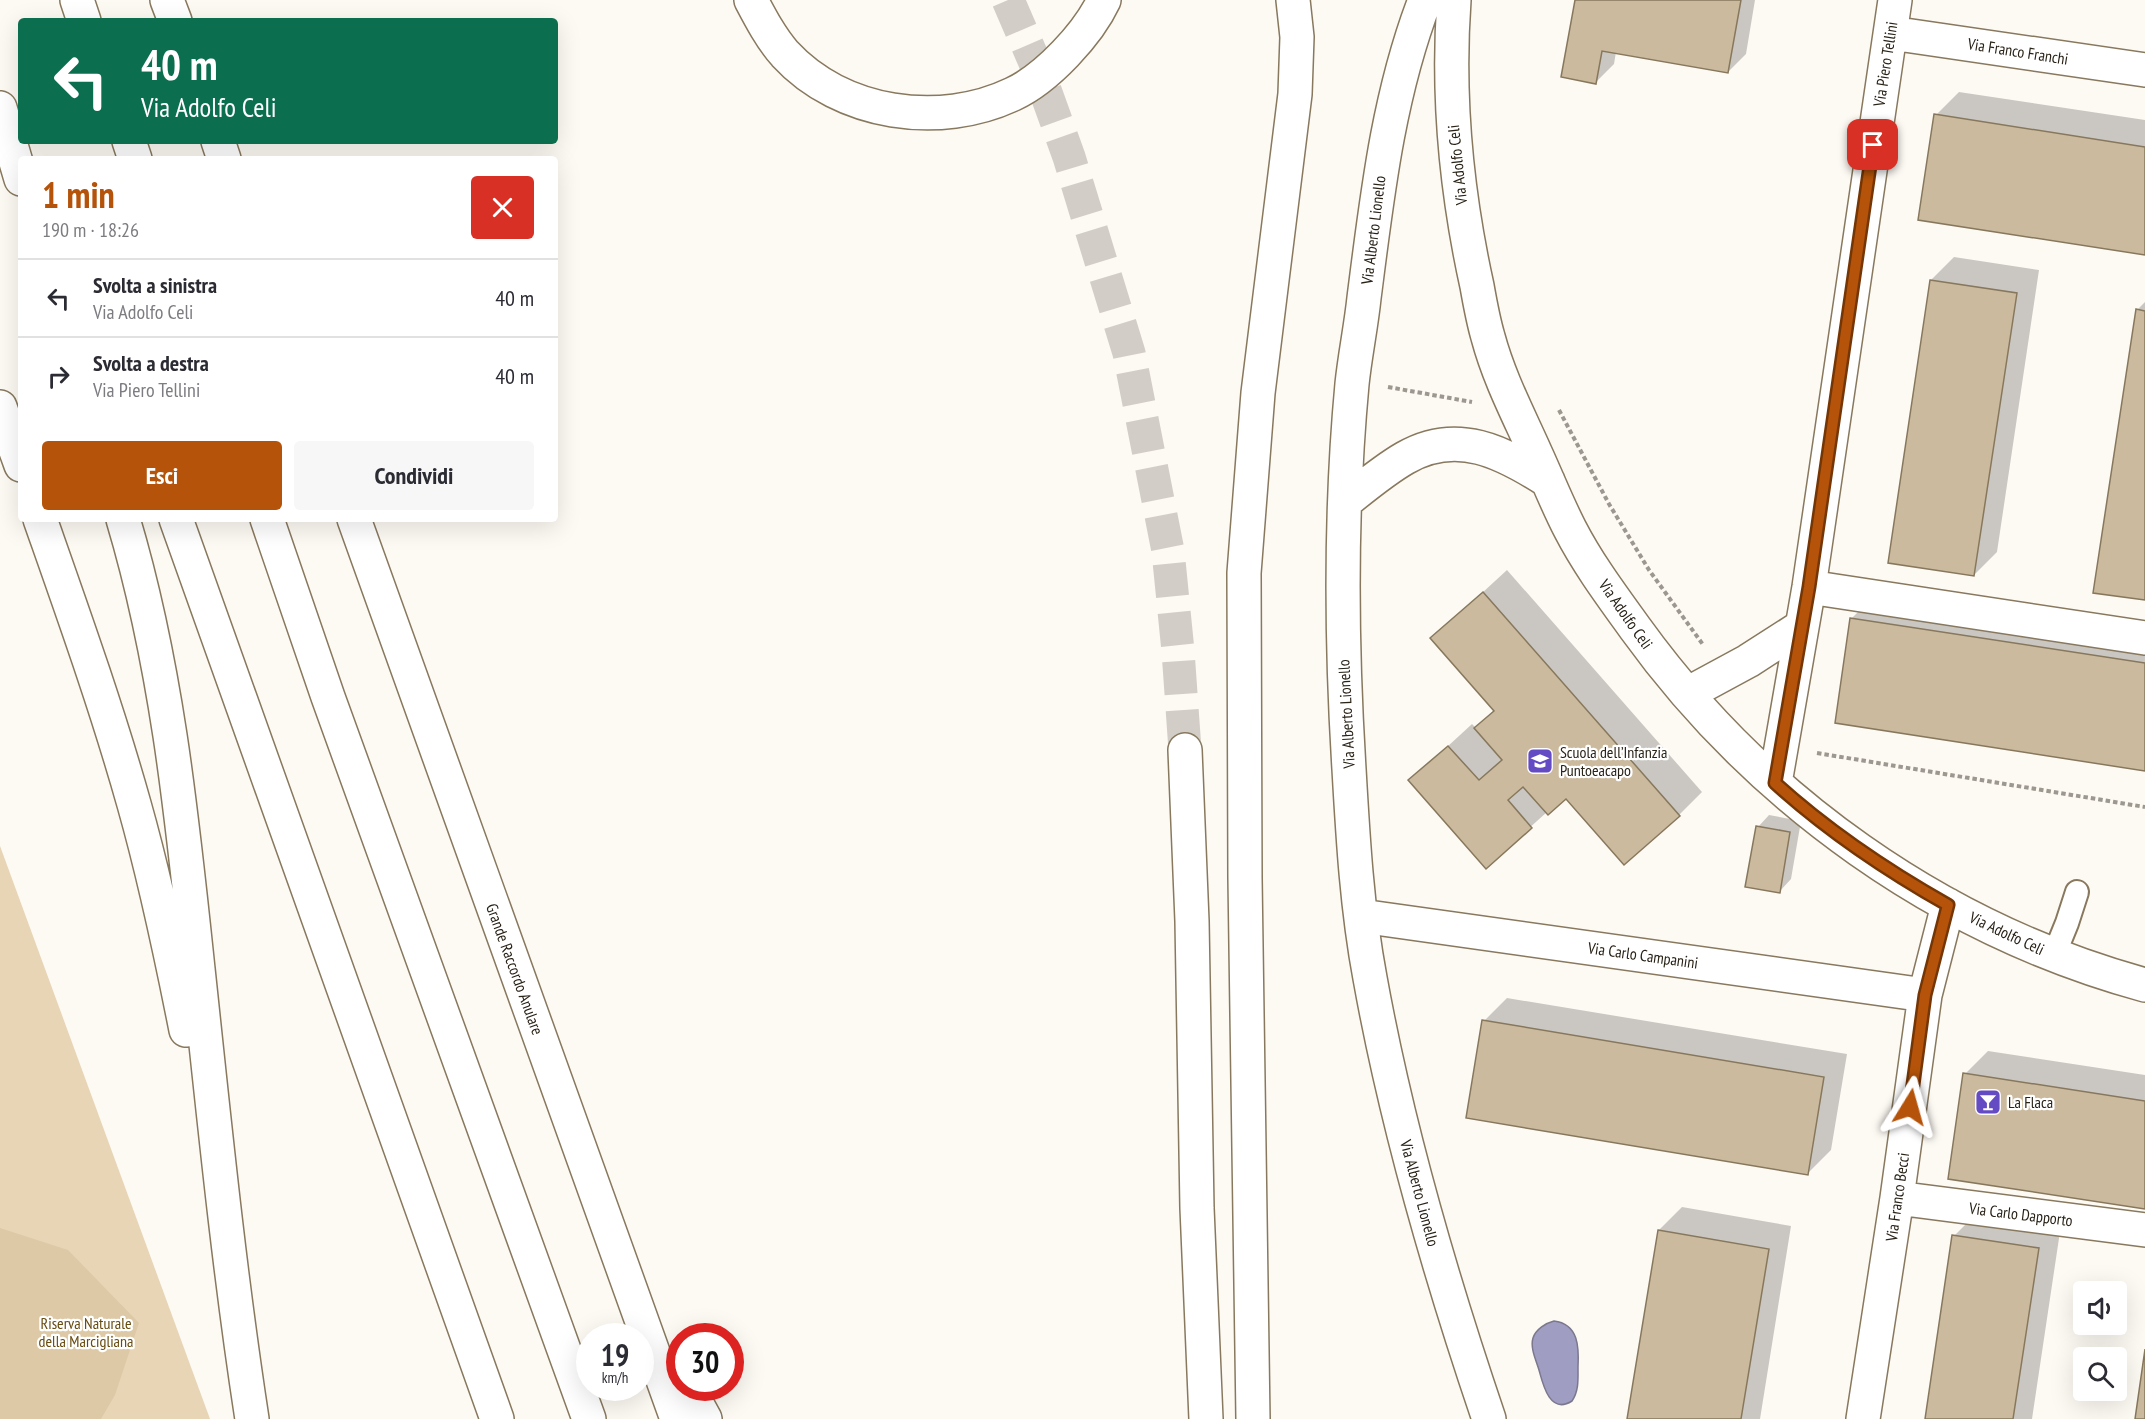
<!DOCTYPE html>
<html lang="it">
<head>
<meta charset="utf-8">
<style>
  body { margin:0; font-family:"PT Sans Narrow",sans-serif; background:#f7f7f7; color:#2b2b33; height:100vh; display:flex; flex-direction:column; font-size:22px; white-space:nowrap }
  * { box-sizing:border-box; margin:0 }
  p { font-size:20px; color:#7c7c81 }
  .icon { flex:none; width:33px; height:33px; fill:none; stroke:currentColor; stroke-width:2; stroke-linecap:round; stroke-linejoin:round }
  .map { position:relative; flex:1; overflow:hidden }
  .sheet { position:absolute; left:18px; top:156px; width:540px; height:366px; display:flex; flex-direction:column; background:#fff; border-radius:6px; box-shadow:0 6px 24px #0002 }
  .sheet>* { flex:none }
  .guide { position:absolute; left:18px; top:18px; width:540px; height:126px; border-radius:6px; box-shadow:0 6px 24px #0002; background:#0b6e4f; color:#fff; overflow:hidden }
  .buttons { position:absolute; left:2073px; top:1281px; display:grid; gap:12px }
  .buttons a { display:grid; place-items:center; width:54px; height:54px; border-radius:6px; background:#fff; box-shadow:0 6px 24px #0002; font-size:30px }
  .speed { position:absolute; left:576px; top:1323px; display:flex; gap:12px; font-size:30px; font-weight:700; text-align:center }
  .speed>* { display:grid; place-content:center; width:78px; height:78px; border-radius:50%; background:#fff; box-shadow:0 6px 24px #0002; line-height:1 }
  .speed small { font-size:15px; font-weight:400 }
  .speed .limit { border:9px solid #d22; background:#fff; color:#111 }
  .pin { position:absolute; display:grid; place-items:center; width:51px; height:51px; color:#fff; margin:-26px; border-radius:12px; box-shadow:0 3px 9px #0006 }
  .me { position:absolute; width:66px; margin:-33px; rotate:8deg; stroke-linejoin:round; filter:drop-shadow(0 0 4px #0008) }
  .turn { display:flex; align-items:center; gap:21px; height:126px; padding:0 24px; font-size:27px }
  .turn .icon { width:78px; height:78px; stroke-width:2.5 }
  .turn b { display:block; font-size:42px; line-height:51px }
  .round { display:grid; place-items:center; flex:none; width:63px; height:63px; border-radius:6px; background:#f7f7f7 }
  .summary { display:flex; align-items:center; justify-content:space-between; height:102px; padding:0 24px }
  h1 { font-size:36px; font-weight:600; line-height:45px; color:#b45309 }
  .button { display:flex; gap:12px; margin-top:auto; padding:12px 24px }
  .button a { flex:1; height:69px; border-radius:6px; background:#b45309; color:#fff; font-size:24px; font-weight:600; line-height:69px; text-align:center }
  .button a+a { background:#f7f7f7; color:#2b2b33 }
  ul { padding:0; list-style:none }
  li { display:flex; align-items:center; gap:18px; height:78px; padding:0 24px; border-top:2px solid #e1e1e2 }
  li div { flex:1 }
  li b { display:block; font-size:22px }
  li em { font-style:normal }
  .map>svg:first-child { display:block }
</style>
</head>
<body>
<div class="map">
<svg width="2145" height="1419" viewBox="0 0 2145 1419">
  <rect width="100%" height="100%" fill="#fdf9f3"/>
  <!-- green -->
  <path fill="#e7d5b6" d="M0 846 210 1419H0Z"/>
  <!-- forest -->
  <path fill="#ddc9a6" d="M0 1228 68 1250 139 1323 115 1395 101 1419H0Z"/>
  <!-- water -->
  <path fill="#9f9dc1" stroke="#7b788e" stroke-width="1.5" d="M1554 1321C1579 1324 1579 1348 1578 1367 1578 1379 1579 1391 1572 1401 1550 1415 1543 1385 1539 1370 1536 1360 1530 1348 1533 1338 1536 1329 1546 1323 1554 1321Z"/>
  <!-- shadow -->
  <path fill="#0003" d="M1576 0H1755L1746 54 1728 72 1616 52 1614 64 1596 82Z
    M1959 92 2145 120V254L1936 115Z
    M1954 257 2039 270 1997 552 1974 575 1931 280Z
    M2145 302V599L2137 310Z
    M1507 570 1702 792 1679 815 1566 797 1547 812 1486 867 1410 781 1472 724 1476 728 1494 710 1432 639Z
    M1875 595 2145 637V769L1852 618Z
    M1769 815 1801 821 1791 879 1780 891 1758 827Z
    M1507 998 1847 1054 1831 1150 1808 1173 1484 1021Z
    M1988 1051 2145 1075V1208L1965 1074Z
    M1682 1207 1791 1226 1760 1419H1628L1659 1230Z
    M1977 1213 2061 1225 2032 1419H1926L1954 1236Z"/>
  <!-- building -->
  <path fill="#cbba9d" stroke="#87785d" stroke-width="1.5" d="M1575 0H1741L1728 73 1602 51 1596 84 1561 77Z
    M1934 114 2145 147V255L1918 220Z
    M1930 280 2017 293 1974 576 1888 563Z
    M2136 309 2145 311V600L2093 593Z
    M1483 592 1680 816 1624 865 1566 799 1548 815 1523 787 1508 800 1532 828 1486 869 1408 780 1448 746 1479 780 1502 760 1474 728 1494 711 1430 638Z
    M1850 618 2145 663V771L1835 723Z
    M1756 826 1790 832 1780 893 1745 887Z
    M1482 1020 1824 1077 1808 1175 1466 1118Z
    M1963 1073 2145 1101V1209L1948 1179Z
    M1658 1230 1769 1249 1741 1419H1627Z
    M1952 1235 2039 1248 2013 1419H1925Z
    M2145 1349V1419H2135Z"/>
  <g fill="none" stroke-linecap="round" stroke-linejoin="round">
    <!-- motorway-tunnel -->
    <path stroke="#d2cec7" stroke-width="33" stroke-dasharray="33 16" stroke-linecap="butt" d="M1008 0 1036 65 1069 157 1129 353 1168 551 1178 651 1185 750"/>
    <defs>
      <path id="service" d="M2054 955 2067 923 2077 892"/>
      <path id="minor" d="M1425 0C1388 96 1377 197 1364 298 1361 327 1355 355 1352 384 1340 512 1341 641 1349 769 1353 839 1357 909 1370 978 1397 1128 1440 1275 1489 1419
        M1454 0C1447 97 1456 191 1477 286 1480 303 1483 320 1488 337 1499 378 1518 414 1535 452 1547 478 1557 504 1570 529 1588 564 1612 596 1635 628 1759 800 1940 929 2145 985
        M1891 33 2145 70
        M1345 502C1364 487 1384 470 1405 458 1457 428 1503 452 1548 481
        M1809 587 2145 638
        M1687 694 1748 661 1801 627
        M1775 783 1809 587 1895 0
        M1361 916 1925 995
        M1897 1198 2145 1230
        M1863 1419 1897 1198 1925 995 1948 905"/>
      <path id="motorway" d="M77 0 84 21
        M167 0 175 21
        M751 0C761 19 771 38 785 54 841 115 940 129 1013 94 1047 78 1088 34 1104 0
        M0 108 21 179
        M129 141 135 159
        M218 141 224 159
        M0 407 21 465
        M40 519C73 613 107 708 134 804 155 878 171 954 186 1030
        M123 519C167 666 182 817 198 969 214 1119 229 1270 252 1419
        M176 519 497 1419
        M267 519 328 697 589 1419
        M354 519 677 1419
        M1185 750 1192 921 1197 1208 1206 1419
        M688 1388 705 1419
        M1253 1419 1245 878 1244 573 1258 393 1295 94 1297 37 1293 0"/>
    </defs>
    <!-- service casing -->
    <use href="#service" stroke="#88795e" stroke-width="26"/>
    <!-- minor casing -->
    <use href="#minor" stroke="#88795e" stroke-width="36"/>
    <!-- motorway casing -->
    <use href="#motorway" stroke="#88795e" stroke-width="36"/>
    <!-- path -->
    <path stroke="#9c978f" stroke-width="4" stroke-dasharray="4.5 3" stroke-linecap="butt" d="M1388 387 1472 402
      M1559 410 1609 504 1649 570 1704 646
      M1817 753 2145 807"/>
    <!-- service -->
    <use href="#service" stroke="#fff" stroke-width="22"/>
    <!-- minor -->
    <use href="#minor" stroke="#fff" stroke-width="33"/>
    <!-- motorway -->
    <use href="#motorway" stroke="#fff" stroke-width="33"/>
  </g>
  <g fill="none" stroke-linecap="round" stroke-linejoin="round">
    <defs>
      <path id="route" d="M1873 145 1809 587 1775 783C1828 831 1886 870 1948 905L1925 995 1910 1107"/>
    </defs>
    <!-- route casing -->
    <use href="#route" stroke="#753606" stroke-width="15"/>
    <!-- route -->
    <use href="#route" stroke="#b45309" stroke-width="10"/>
  </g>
  <!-- icons -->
  <defs>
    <symbol id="school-square" viewBox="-11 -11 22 22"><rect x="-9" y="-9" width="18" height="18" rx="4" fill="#644bc3" stroke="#fff"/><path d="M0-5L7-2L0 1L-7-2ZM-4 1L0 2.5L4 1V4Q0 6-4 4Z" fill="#fff"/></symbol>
    <symbol id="bar-square" viewBox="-11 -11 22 22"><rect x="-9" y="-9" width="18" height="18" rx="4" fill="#644bc3" stroke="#fff"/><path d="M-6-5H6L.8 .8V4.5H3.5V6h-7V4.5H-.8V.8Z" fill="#fff"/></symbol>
  </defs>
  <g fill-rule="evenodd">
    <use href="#school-square" x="1525" y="746" width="30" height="30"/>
    <use href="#bar-square" x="1973" y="1087" width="30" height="30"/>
  </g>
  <g text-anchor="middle" stroke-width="4.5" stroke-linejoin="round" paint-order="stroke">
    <!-- street labels -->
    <g font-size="16" fill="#282217" stroke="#fff">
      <text transform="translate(2018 51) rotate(9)" y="6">Via Franco Franchi</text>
      <text transform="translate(1885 64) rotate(-81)" y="6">Via Piero Tellini</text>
      <text transform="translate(1457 165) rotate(-96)" y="6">Via Adolfo Celi</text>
      <text transform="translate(1373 230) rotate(-83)" y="6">Via Alberto Lionello</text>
      <text transform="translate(1626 614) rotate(55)" y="6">Via Adolfo Celi</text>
      <text transform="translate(1346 714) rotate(-93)" y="6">Via Alberto Lionello</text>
      <text transform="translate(2007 933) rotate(25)" y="6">Via Adolfo Celi</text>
      <text transform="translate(1643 955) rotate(8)" y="6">Via Carlo Campanini</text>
      <text transform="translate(515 969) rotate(70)" y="6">Grande Raccordo Anulare</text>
      <text transform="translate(1420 1193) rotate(75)" y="6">Via Alberto Lionello</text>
      <text transform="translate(1897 1197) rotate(-82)" y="6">Via Franco Becci</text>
      <text transform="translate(2021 1214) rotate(7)" y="6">Via Carlo Dapporto</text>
    </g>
    <!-- poi labels -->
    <g font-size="16" fill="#282217" stroke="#fff" text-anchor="start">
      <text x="1560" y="758">Scuola dell’Infanzia<tspan x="1560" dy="18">Puntoeacapo</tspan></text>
      <text x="2008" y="1108">La Flaca</text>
    </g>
    <!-- park labels -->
    <g font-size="16" fill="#674b0f" stroke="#fff">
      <text x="86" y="1329">Riserva Naturale<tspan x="86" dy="18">della Marcigliana</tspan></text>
    </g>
  </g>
</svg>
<div class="buttons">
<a><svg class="icon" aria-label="sound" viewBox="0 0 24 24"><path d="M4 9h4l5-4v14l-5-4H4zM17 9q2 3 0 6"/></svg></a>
<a><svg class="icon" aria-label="search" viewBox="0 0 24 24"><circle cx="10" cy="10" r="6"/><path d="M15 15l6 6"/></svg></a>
</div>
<div class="speed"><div>19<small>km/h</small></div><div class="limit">30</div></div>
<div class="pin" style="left:1873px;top:145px;background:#d93025"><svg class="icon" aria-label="arrive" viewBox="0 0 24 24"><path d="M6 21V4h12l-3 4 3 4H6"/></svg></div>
<svg class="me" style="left:1910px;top:1107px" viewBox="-20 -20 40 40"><path d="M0-17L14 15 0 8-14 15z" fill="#b45309" stroke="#fff" stroke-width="4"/></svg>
<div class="guide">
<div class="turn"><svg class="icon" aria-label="left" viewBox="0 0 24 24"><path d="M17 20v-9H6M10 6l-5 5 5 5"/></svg><div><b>40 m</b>Via Adolfo Celi</div></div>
</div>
<section class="sheet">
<div class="summary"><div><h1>1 min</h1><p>190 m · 18:26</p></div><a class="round" style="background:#d93025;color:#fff"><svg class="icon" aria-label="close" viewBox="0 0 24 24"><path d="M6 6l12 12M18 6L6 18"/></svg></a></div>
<ul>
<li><svg class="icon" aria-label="left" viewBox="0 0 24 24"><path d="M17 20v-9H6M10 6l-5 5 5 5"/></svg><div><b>Svolta a sinistra</b><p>Via Adolfo Celi</p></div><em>40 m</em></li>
<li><svg class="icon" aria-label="right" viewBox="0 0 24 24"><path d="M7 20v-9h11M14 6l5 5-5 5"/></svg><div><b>Svolta a destra</b><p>Via Piero Tellini</p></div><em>40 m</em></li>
</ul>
<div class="button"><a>Esci</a><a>Condividi</a></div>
</section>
</div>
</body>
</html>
